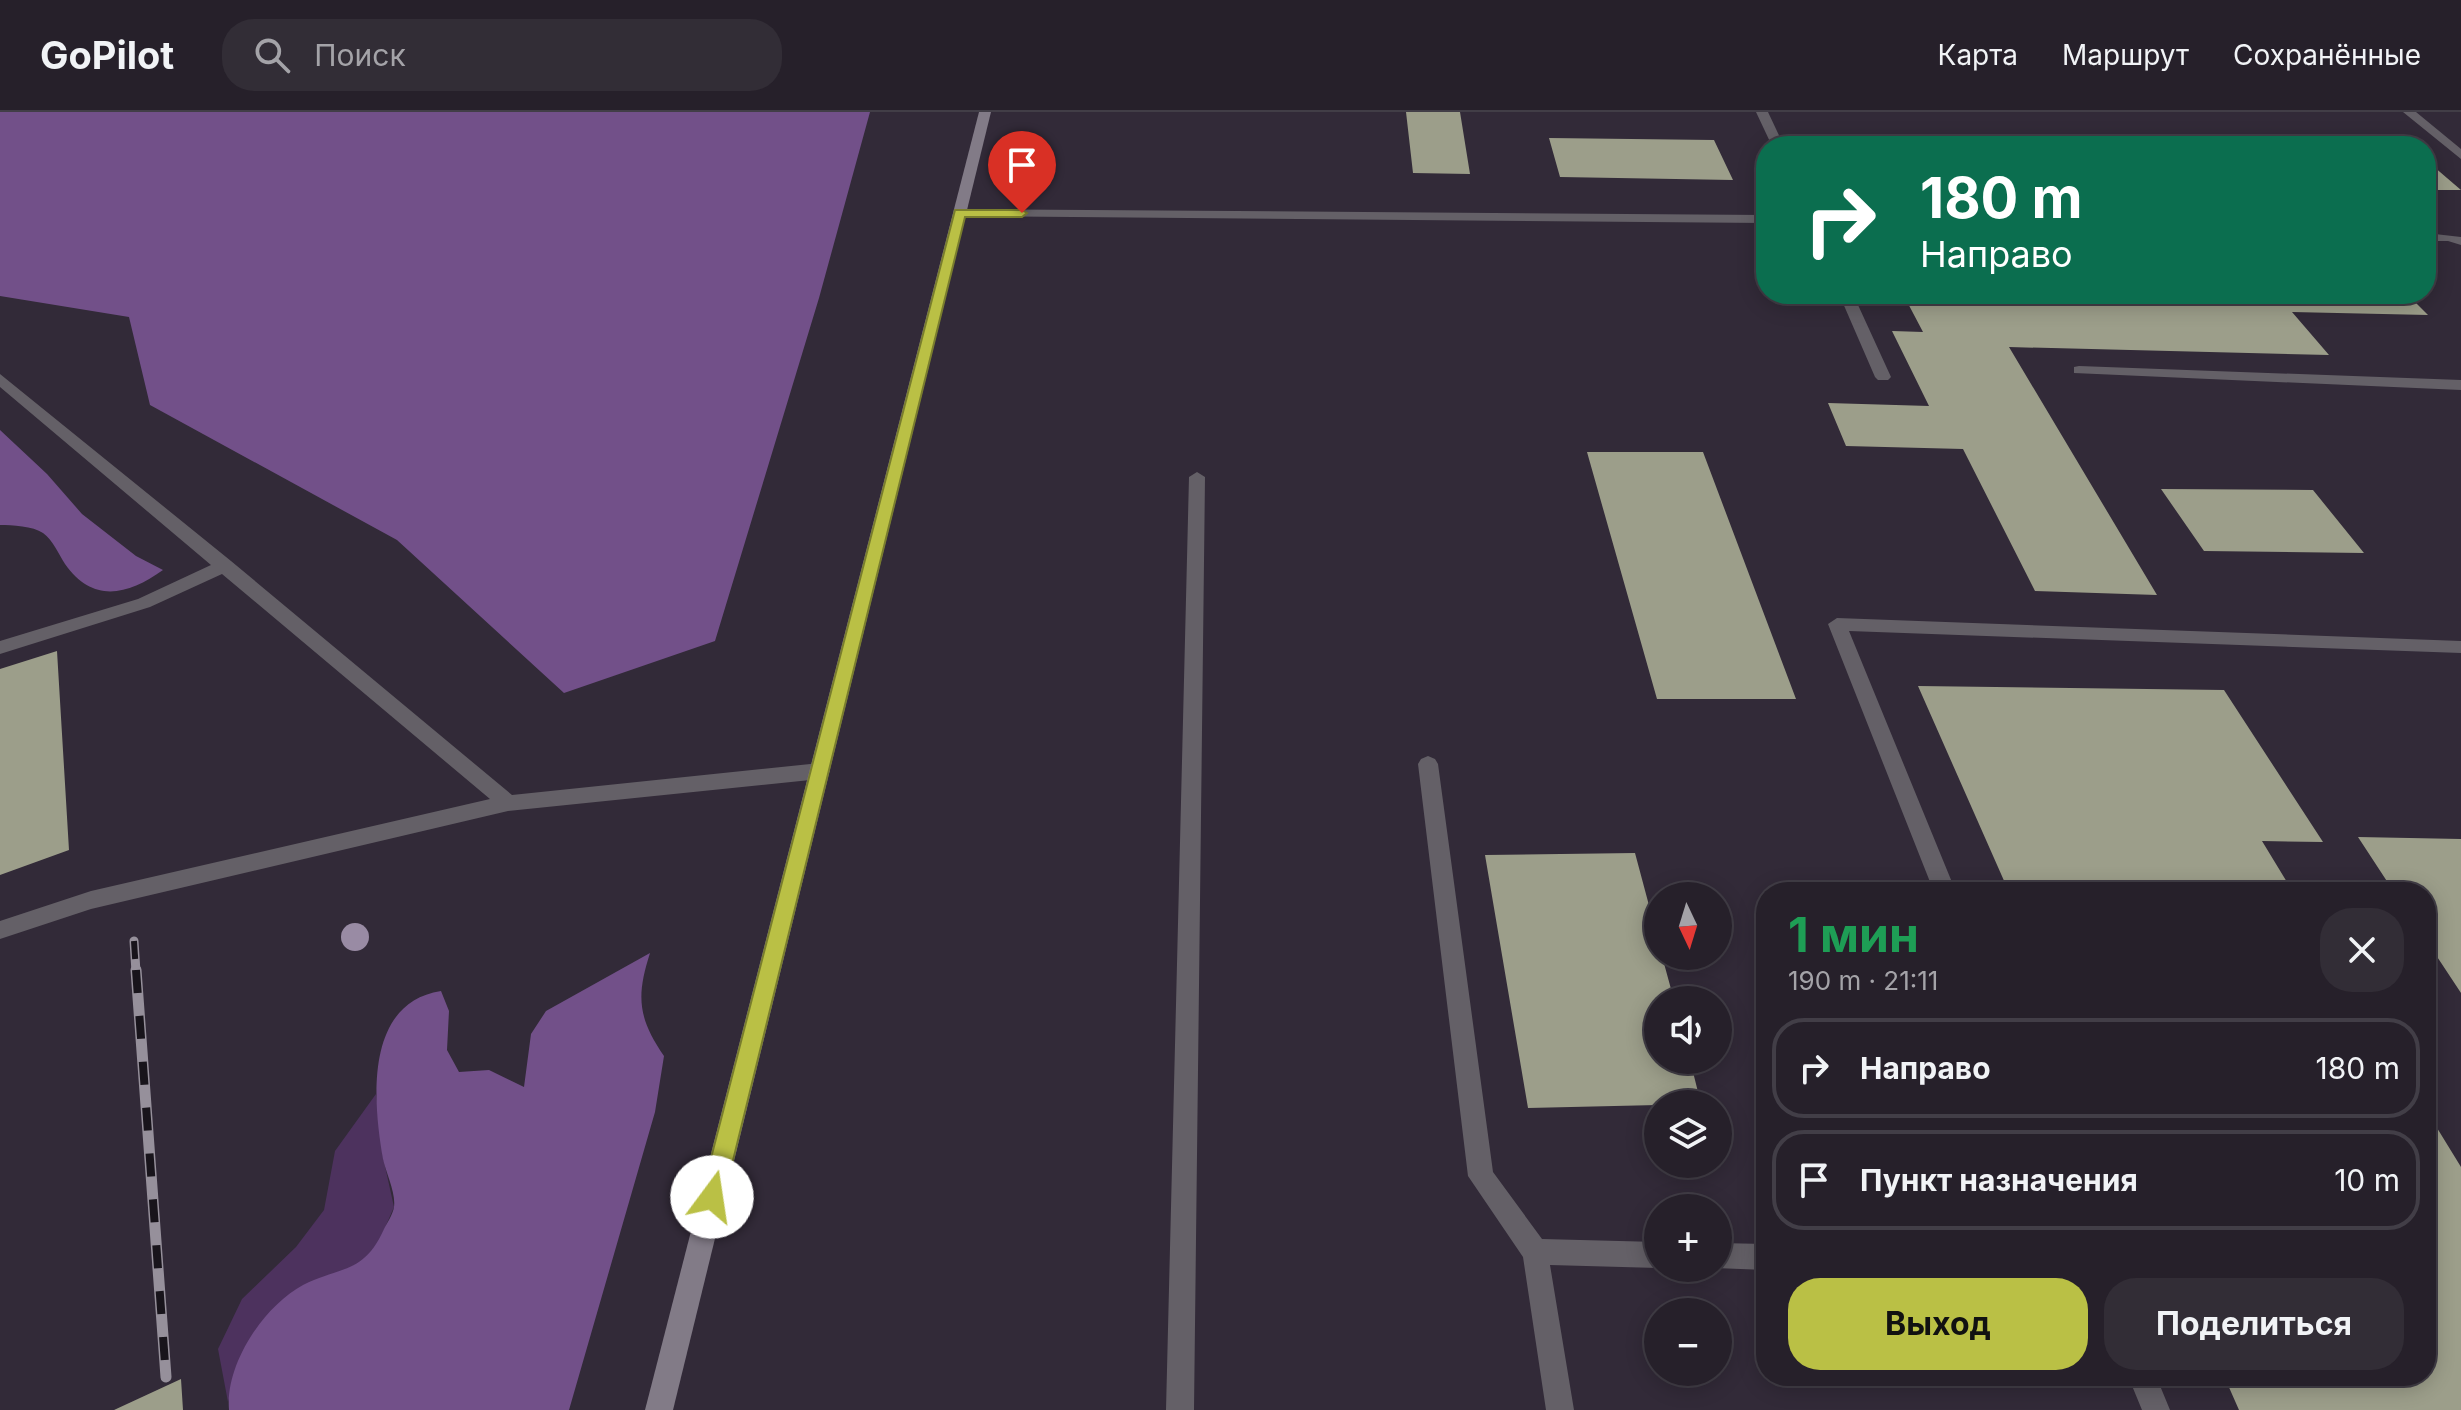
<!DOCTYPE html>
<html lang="ru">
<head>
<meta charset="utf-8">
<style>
  body { margin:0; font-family:Inter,sans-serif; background:#322d36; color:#f1f3f6; height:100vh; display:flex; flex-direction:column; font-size:30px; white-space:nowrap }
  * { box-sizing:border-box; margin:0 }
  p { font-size:26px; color:#a4a3a8 }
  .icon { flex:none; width:44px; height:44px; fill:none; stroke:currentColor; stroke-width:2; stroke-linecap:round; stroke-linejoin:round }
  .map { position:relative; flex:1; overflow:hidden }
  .sheet { position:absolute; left:1756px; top:770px; width:680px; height:504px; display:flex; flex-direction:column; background:#26202a; border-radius:32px; box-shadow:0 4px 20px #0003,0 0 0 2px #423e47 }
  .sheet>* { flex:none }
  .hud { position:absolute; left:1756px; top:24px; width:680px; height:168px; border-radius:32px; box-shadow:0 4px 20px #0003,0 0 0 2px #423e47; background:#0b6e4f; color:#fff; overflow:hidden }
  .needle { width:52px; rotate:176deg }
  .tools { position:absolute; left:1644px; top:770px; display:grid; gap:16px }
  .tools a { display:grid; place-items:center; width:88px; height:88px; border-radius:50%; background:#26202a; box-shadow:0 4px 20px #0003,0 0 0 2px #423e47; font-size:40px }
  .pin { position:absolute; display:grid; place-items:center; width:68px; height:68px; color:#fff; margin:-82px -34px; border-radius:50% 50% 50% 0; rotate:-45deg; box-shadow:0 0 8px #0007 }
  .pin .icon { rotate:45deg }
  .me { position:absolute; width:88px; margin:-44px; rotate:14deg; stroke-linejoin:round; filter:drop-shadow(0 0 6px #0008) }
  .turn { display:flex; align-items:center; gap:28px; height:168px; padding:0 32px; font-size:36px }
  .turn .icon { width:104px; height:104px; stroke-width:2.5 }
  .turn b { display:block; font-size:56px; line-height:68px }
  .round { display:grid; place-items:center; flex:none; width:84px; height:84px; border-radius:32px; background:#322d36 }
  .head { display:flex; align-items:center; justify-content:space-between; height:136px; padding:0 32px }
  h1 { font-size:48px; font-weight:700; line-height:60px; color:#1e9e55 }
  .action { display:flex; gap:16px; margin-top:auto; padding:16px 32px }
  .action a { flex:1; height:92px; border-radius:32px; background:#bac045; color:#111; font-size:32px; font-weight:700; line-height:92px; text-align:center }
  .action a+a { background:#322d36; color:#f1f3f6 }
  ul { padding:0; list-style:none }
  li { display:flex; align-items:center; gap:24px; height:100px; margin:0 16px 12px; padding:0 16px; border:4px solid #423e47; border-radius:32px }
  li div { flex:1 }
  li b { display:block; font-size:30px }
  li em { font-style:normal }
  header { display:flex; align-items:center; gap:48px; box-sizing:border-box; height:112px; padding:0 40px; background:#26202a; border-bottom:2px solid #423e47 }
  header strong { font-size:38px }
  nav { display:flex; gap:44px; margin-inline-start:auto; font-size:28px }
  .search { width:560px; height:72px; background:#322d36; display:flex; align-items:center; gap:20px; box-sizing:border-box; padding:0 28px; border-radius:32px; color:#a4a3a8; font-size:30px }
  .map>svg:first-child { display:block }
</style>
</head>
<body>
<header>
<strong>GoPilot</strong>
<div class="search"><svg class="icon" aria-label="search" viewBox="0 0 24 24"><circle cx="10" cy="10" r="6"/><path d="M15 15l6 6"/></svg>Поиск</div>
<nav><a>Карта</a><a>Маршрут</a><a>Сохранённые</a></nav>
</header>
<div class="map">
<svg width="2461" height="1298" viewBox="0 0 2461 1298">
  <rect width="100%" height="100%" fill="#322a38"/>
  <!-- green -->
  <path fill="#4d325e" d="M376 982 383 1045 394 1095 377 1134 358 1154 302 1174 238 1252 228 1290 218 1237 242 1187 296 1135 324 1098 335 1039Z"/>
  <!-- forest -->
  <path fill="#725089" d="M0 0H870L819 186 715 529 564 581 397 428 150 293 129 205 0 184Z
    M0 318 47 362 82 402 136 444 163 458C128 483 93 492 65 452 59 443 53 428 43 421 33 414 12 413 0 413Z
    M650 841C636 885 638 906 664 944L655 1000 569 1298H229C225 1252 264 1194 303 1173 341 1154 364 1162 384 1117 387 1111 393 1102 394 1095 396 1081 386 1061 383 1047 373 990 364 891 441 879L449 899 447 938 459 960 489 958 524 975 531 922 546 899Z"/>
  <!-- building -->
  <path fill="#9c9e8a" d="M1406 0H1460L1470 62 1413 61Z
    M1549 26 1714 28 1733 68 1560 65Z
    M2426 48 2461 78H2426Z
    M1903 182H2407L2428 203 2292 200 2329 243 2009 235 2157 483 2035 479 1963 337 1846 334 1828 291 1929 294 1892 219 1923 220Z
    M1587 340H1703L1796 587H1657Z
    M2161 377 2313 378 2364 441 2204 439Z
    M57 539 69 738 0 763V557Z
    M1918 574 2224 578 2323 730 2262 729 2293 780H2009Z
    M2358 725 2461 727V881L2426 828V780H2394Z
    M1635 741 1658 827V844H1662L1674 888H1658V948H1690L1701 992 1528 996 1485 743Z
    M2426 998 2461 1055V1298H2239L2224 1264H2426Z
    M181 1267 183 1298H114Z"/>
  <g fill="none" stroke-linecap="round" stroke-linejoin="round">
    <!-- lane -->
    <path fill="#646067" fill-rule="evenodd" d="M1756 0H1768L1784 34H1772Z
      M2403 0H2416L2461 37V47Z
      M1839 182H1853L1891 265 1888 268H1878L1875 265Z
      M2079 254 2461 268V278L2074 261V255Z
      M0 262 231 449 512 683 820 651 827 654 830 659 827 664 820 667 508 699 91 797 0 827V809L91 779 490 687 222 462 150 495 0 542V529L138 487 211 453 0 275Z
      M1197 360 1205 365 1194 1298H1166L1189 365Z
      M1837 506 2461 529V541L1849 519 1956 780H1934L1828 512Z
      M1428 644 1435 647 1438 652 1493 1060 1542 1127 1658 1130V1156L1550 1153 1574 1298H1546L1523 1145 1468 1064 1418 652 1421 647Z
      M1718 1131 1766 1132V1158L1715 1156H1718Z
      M2128 1264H2156L2170 1298H2142Z"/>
    <!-- street -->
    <path fill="#646067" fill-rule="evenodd" d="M960 97 1766 103V111L955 104V98Z
      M2426 121 2461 125V133L2448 129H2426Z"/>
    <!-- secondary -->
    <path fill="#827b87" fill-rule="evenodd" d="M979 0H991L673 1298H645Z"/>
    <defs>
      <path id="rail-far1" d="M134 829 136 860"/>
      <path id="rail" d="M136 858 166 1265"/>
    </defs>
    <!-- rail-far1 casing -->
    <use href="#rail-far1" stroke="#96909b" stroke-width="9"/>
    <!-- rail casing -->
    <use href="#rail" stroke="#96909b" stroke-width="11"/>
    <!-- rail-far1 -->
    <use href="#rail-far1" stroke="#18141b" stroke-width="6" stroke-dasharray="18" stroke-linecap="butt"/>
    <!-- rail -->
    <use href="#rail" stroke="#18141b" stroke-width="8" stroke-dasharray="23" stroke-linecap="butt"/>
  </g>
  <!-- trees -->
  <circle fill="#998ba4" cx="355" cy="825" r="14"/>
  <!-- route -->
  <path fill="#bac045" stroke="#797d2d" stroke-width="2" d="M955 98H1022L1027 101 1022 105H965L724 1085 721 1093 712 1096 704 1093 701 1085Z"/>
</svg>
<div class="tools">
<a><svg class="needle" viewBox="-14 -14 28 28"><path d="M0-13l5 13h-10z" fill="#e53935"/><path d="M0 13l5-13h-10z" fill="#a4a3a8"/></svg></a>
<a><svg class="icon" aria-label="sound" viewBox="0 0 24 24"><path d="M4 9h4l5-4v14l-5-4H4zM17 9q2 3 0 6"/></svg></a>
<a><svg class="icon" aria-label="layers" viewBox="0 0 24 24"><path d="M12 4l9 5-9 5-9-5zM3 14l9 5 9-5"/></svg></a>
<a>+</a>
<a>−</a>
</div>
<div class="pin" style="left:1022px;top:101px;background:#d93025"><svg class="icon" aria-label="arrive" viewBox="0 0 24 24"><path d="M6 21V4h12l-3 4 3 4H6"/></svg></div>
<svg class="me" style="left:712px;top:1085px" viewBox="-20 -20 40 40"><circle r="19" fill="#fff"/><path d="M0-13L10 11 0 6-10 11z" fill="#bac045"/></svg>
<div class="hud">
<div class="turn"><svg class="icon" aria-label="right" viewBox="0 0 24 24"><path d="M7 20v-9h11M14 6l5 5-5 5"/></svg><div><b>180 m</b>Направо</div></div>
</div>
<section class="sheet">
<div class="head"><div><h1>1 мин</h1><p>190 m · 21:11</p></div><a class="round"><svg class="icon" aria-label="close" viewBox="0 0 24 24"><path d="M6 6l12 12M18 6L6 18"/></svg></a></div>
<ul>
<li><svg class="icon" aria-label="right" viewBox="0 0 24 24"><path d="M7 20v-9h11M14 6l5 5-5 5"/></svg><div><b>Направо</b></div><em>180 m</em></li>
<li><svg class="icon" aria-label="arrive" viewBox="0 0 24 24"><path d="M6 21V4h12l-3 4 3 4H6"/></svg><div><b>Пункт назначения</b></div><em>10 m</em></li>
</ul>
<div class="action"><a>Выход</a><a>Поделиться</a></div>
</section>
</div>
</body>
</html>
